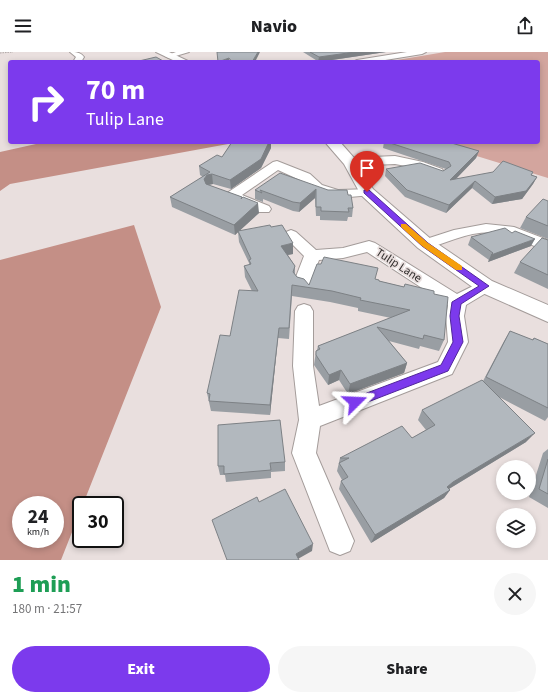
<!DOCTYPE html>
<html lang="en">
<head>
<meta charset="utf-8">
<style>
  body { margin:0; font-family:"Source Sans 3",sans-serif; background:#f6f6f6; color:#202124; height:100vh; display:flex; flex-direction:column; font-size:15px; white-space:nowrap }
  * { box-sizing:border-box; margin:0 }
  p { font-size:13px; color:#757577 }
  .icon { flex:none; width:22px; height:22px; fill:none; stroke:currentColor; stroke-width:2; stroke-linecap:round; stroke-linejoin:round }
  .map { position:relative; height:508px; overflow:hidden }
  .details { display:flex; flex-direction:column; background:#fff; flex:1 }
  .details>* { flex:none }
  .guide { position:absolute; left:8px; top:8px; width:532px; height:84px; border-radius:4px; box-shadow:0 2px 6px #0003; background:#7c3aed; color:#fff; overflow:hidden }
  .tools { position:absolute; left:496px; top:408px; display:grid; gap:8px }
  .tools a { display:grid; place-items:center; width:40px; height:40px; border-radius:50%; background:#fff; box-shadow:0 2px 6px #0003; font-size:20px }
  .speed { position:absolute; left:12px; top:444px; display:flex; gap:8px; font-size:20px; font-weight:700; text-align:center }
  .speed>* { display:grid; place-content:center; width:52px; height:52px; border-radius:50%; background:#fff; box-shadow:0 2px 6px #0003; line-height:1 }
  .speed small { font-size:10px; font-weight:400 }
  .speed .limit { border:2px solid #111; border-radius:6px; background:#fff; color:#111 }
  .pin { position:absolute; display:grid; place-items:center; width:34px; height:34px; color:#fff; margin:-41px -17px; border-radius:50% 50% 50% 0; rotate:-45deg; box-shadow:0 0 4px #0007 }
  .pin .icon { rotate:45deg }
  .me { position:absolute; width:44px; margin:-22px; rotate:69deg; stroke-linejoin:round; filter:drop-shadow(0 0 3px #0008) }
  .turn { display:flex; align-items:center; gap:14px; height:84px; padding:0 12px; font-size:18px }
  .turn .icon { width:52px; height:52px; stroke-width:2.5 }
  .turn b { display:block; font-size:28px; line-height:34px }
  .round { display:grid; place-items:center; flex:none; width:42px; height:42px; border-radius:21px; background:#f6f6f6 }
  .headline { display:flex; align-items:center; justify-content:space-between; height:68px; padding:0 12px }
  h1 { font-size:24px; font-weight:800; line-height:30px; color:#1e9e55 }
  .button { display:flex; gap:8px; margin-top:auto; padding:8px 12px }
  .button a { flex:1; height:46px; border-radius:24px; background:#7c3aed; color:#fff; font-size:16px; font-weight:800; line-height:46px; text-align:center }
  .button a+a { background:#f6f6f6; color:#202124 }
  header { display:flex; justify-content:space-between; align-items:center; height:52px; padding:0 12px; background:#fff; font-size:18px; font-weight:800 }
  .map>svg:first-child { display:block }
</style>
</head>
<body>
<header><svg class="icon" aria-label="menu" viewBox="0 0 24 24"><path d="M4 6h16M4 12h16M4 18h16"/></svg>Navio<svg class="icon" aria-label="share" viewBox="0 0 24 24"><path d="M12 15V3M7 8l5-5 5 5M5 13v7h14v-7"/></svg></header>
<div class="map">
<svg width="548" height="508" viewBox="0 0 548 508">
  <rect width="100%" height="100%" fill="#e9dfde"/>
  <!-- green -->
  <path fill="#d3a59e" d="M445 0H548V126L431 90H538V10H385Z"/>
  <!-- forest -->
  <path fill="#c48f86" fill-rule="evenodd" d="M45 90H239L10 132 0 139V100Z
    M134 173 161 255 61 508H0V208ZM21 453H55V487H21Z"/>
  <g fill="none" stroke-linecap="round" stroke-linejoin="round">
    <defs>
      <path id="street" d="M70 0C76 0 80 0 84 5L81 10H73L76 5Z
        M176 0H189L169 6 165 4Z
        M407 0H426L422 2 373 10H353L357 8Z
        M395 104 423 110 442 117 444 120 438 124 416 116 395 112 350 114 344 110 350 106Z
        M277 109 310 122 322 133 338 138 372 137 374 140 372 143 338 146 333 145 312 139 300 128 278 118 242 143 269 154 271 157 269 160H259L227 147 225 144 227 141 273 110Z
        M486 172 514 175 548 188V199C533 195 520 186 504 182 477 175 450 190 425 197L420 195 417 192 420 189 454 178Z
        M291 178 296 180 316 198 343 196 369 189 375 191 457 242 485 228 491 230 494 234 491 238 466 253 464 264 468 290 452 322 320 374 316 401 354 489 350 499 340 503 330 499 292 401 299 368 293 314 295 259 298 254 304 252 310 254 313 259V314L319 354 438 310 448 290 446 264 448 253 367 200 343 206 319 208 309 234 303 236 297 234 294 230 304 204 283 183 286 180Z"/>
      <path id="secondary" d="M156 0H169L190 10H177Z
        M325 90H340L355 107 373 137 432 188 492 229 548 253V270L478 239 418 196 361 143 344 112Z"/>
    </defs>
    <!-- street casing -->
    <use href="#street" stroke="#a49c9a" stroke-width="2"/>
    <!-- secondary casing -->
    <use href="#secondary" stroke="#a49c9a" stroke-width="2"/>
    <!-- path -->
    <path stroke="#aea6a5" stroke-width="1" stroke-dasharray="1.5 1" stroke-linecap="butt" d="M0 1 13 0"/>
    <!-- street -->
    <use href="#street" fill="#fff" fill-rule="evenodd"/>
    <!-- secondary -->
    <use href="#secondary" fill="#fff" fill-rule="evenodd"/>
  </g>
  <!-- wall -->
  <path fill="#999ea3" d="M303 0H386L319 10Z
    M232 90H271V96L261 116 231 137 213 132 208 133 242 145V146L259 161 239 179 271 175 293 202 288 203 295 214V222L297 225 309 233 375 227 379 229 434 242 444 288 439 299 420 294 419 297 389 289 407 311 404 321 348 342 339 328 328 333 314 313 316 299 317 298 318 294 391 266 358 259V256L330 250 292 244 289 287 278 286 270 363 211 359 207 341 230 284 252 239 245 225 244 214 249 213V211L239 190 238 180 235 183 172 155 170 145 203 125 200 123 199 114 222 105Z
    M384 90H448L479 99 476 106 456 127 533 120 532 123 537 125 533 132 522 147 492 152 472 136 446 161 405 145 385 124 386 117 443 119 446 117 383 96Z
    M255 138H328L348 143 353 156 352 165H348L347 169 320 168V164H316L315 146 299 160 293 159 263 147V150L255 147Z
    M548 149V187L520 176 526 165Z
    M471 185 531 194 488 210 489 208 468 193Z
    M548 188V237L514 221 520 210Z
    M510 279 532 288 534 286 548 292V365L545 369 499 345 526 390 449 437 450 438 444 446 371 491 339 437 341 429 342 428 337 419 340 406 412 386 426 378 418 368 422 358 483 329 504 289Z
    M548 397V456L529 445 543 401Z
    M285 410V419L271 420V426L226 430 225 423H220L218 414Z"/>
  <!-- shaded-wall -->
  <path fill="#7d8185" d="M258 0H260L255 10H252Z
    M355 0H386L318 10 319 5Z
    M229 6 230 10H218Z
    M269 90H271V96L261 116 231 137 230 128Z
    M479 99 476 106 448 135 450 128Z
    M212 122 213 132 208 133 205 136 204 127 207 123Z
    M537 125 533 132 522 147 492 152 495 145Z
    M475 129 472 136 446 161 449 153Z
    M316 137 315 146 299 160 300 151Z
    M258 151 259 161 235 183 234 173Z
    M535 187 531 194 488 210 491 203Z
    M293 191V202L281 204V194Z
    M279 276 278 286 270 363V353Z
    M407 311 404 321 348 342 350 332Z
    M341 318 339 328 328 333 329 323Z
    M535 381 526 390 447 438V435L453 430Z
    M450 438 444 446 371 491 375 483Z
    M313 492 312 499 296 508V502Z"/>
  <!-- building -->
  <path fill="#b2b8be" stroke="#7d8185" d="M217 0H258L252 10H232L229 6 218 10Z
    M310 0H355L319 5Z
    M156 5 165 10H139V9Z
    M232 90H269L261 107 230 128 212 122 207 123 204 127 206 132 242 145 241 147 243 145 258 151 234 173 170 145 210 120 199 114 217 103 222 105Z
    M387 90H448L479 99 450 128 493 120 503 109 533 120 531 123 537 125 526 139 495 145 475 129 449 153 407 138 386 117 420 111 443 119 451 114 449 110Z
    M280 121 328 138H347L348 143H351L353 156H348L349 160 321 159V155H316V137L300 151 293 150 260 138 262 141 255 138Z
    M543 147 548 149V174L526 165Z
    M270 173 271 175 282 173 293 191 281 194 295 214 293 220 297 225 304 227 309 233 317 212H321L324 205 378 216 375 227 379 228V229L404 235 405 232 434 239V242L448 245 444 288 424 283 423 287 377 275 407 311 350 332 341 318 329 323 316 303V299L320 297 318 294 410 258 360 248 361 246 332 239 292 233 289 276H279L270 353 209 349 210 342 207 341 220 283 230 284 239 238 258 239 244 214 251 212 249 208 251 207 238 179Z
    M505 176 512 181 515 179 535 187 491 203 493 201 471 185Z
    M542 186 548 188V223L520 210Z
    M510 279 533 288 534 286 548 292V356L486 325Z
    M482 328 535 381 453 430 447 435 450 438 375 483 341 429 348 425 339 411 349 406H340L402 374 412 386 435 373 422 358Z
    M280 368 285 410 270 411 271 418 224 422V414H218V373Z
    M548 407V442L539 437Z
    M285 437 313 492 296 502 299 508H227L212 468 257 445 259 450Z"/>
  <!-- route -->
  <path fill="#7c3aed" stroke="#51269a" d="M364 138H369L428 191 489 234 461 252 459 264 463 290 448 319 355 355 351 354 349 350 351 347 441 313 453 290 450 264 452 250 479 234 422 194 364 141Z"/>
  <!-- slow -->
  <path fill="#f59e0b" d="M401 172H406L428 191 462 214V218H456L422 194 401 175Z"/>
  <g text-anchor="middle" stroke-width="3.5" stroke-linejoin="round" paint-order="stroke">
    <!-- street labels -->
    <g font-size="12" fill="#322f2e" stroke="#e9dfde">
      <text transform="translate(399 213) rotate(33)" y="4">Tulip Lane</text>
    </g>
  </g>
</svg>
<div class="tools">
<a><svg class="icon" aria-label="search" viewBox="0 0 24 24"><circle cx="10" cy="10" r="6"/><path d="M15 15l6 6"/></svg></a>
<a><svg class="icon" aria-label="layers" viewBox="0 0 24 24"><path d="M12 4l9 5-9 5-9-5zM3 14l9 5 9-5"/></svg></a>
</div>
<div class="speed"><div>24<small>km/h</small></div><div class="limit">30</div></div>
<div class="pin" style="left:367px;top:140px;background:#d93025"><svg class="icon" aria-label="arrive" viewBox="0 0 24 24"><path d="M6 21V4h12l-3 4 3 4H6"/></svg></div>
<svg class="me" style="left:355px;top:350px" viewBox="-20 -20 40 40"><path d="M0-17L14 15 0 8-14 15z" fill="#7c3aed" stroke="#fff" stroke-width="4"/></svg>
<div class="guide">
<div class="turn"><svg class="icon" aria-label="right" viewBox="0 0 24 24"><path d="M7 20v-9h11M14 6l5 5-5 5"/></svg><div><b>70 m</b>Tulip Lane</div></div>
</div>
</div>
<section class="details">
<div class="headline"><div><h1>1 min</h1><p>180 m · 21:57</p></div><a class="round"><svg class="icon" aria-label="close" viewBox="0 0 24 24"><path d="M6 6l12 12M18 6L6 18"/></svg></a></div>
<div class="button"><a>Exit</a><a>Share</a></div>
</section>
</body>
</html>
